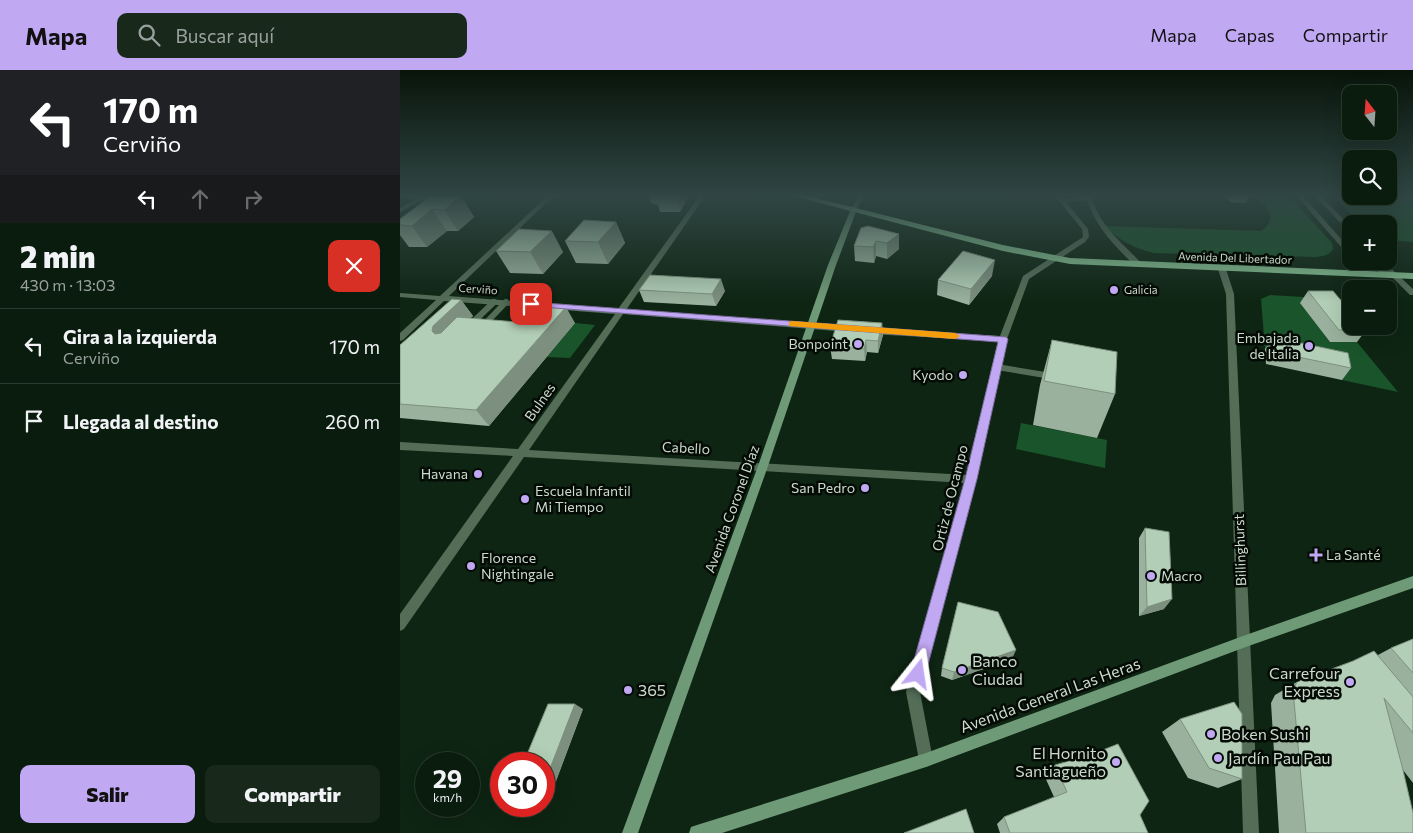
<!DOCTYPE html>
<html lang="es">
<head>
<meta charset="utf-8">
<style>
  body { margin:0; font-family:Commissioner,sans-serif; background:#18291c; color:#f1f3f6; height:100vh; display:flex; flex-direction:column; font-size:19px; white-space:nowrap }
  * { box-sizing:border-box; margin:0 }
  p { font-size:16px; color:#99a19e }
  .icon { flex:none; width:28px; height:28px; fill:none; stroke:currentColor; stroke-width:2; stroke-linecap:round; stroke-linejoin:round }
  .map { position:relative; flex:1; overflow:hidden }
  .drawer { display:flex; flex-direction:column; background:#0a1c0e; width:400px }
  .drawer>* { flex:none }
  .banner { background:#202124; color:#fff; overflow:hidden }
  .needle { width:32px; rotate:343deg }
  .controls { position:absolute; left:942px; top:15px; display:grid; gap:10px }
  .controls a { display:grid; place-items:center; width:55px; height:55px; border-radius:10px; background:#0a1c0e; box-shadow:0 5px 20px #0002,0 0 0 1px #2a3a2e; font-size:25px }
  .speed { position:absolute; left:15px; top:682px; display:flex; gap:10px; font-size:25px; font-weight:700; text-align:center }
  .speed>* { display:grid; place-content:center; width:65px; height:65px; border-radius:50%; background:#0a1c0e; box-shadow:0 5px 20px #0002,0 0 0 1px #2a3a2e; line-height:1 }
  .speed small { font-size:12px; font-weight:400 }
  .speed .limit { border:8px solid #d22; background:#fff; color:#111 }
  .pin { position:absolute; display:grid; place-items:center; width:42px; height:42px; color:#fff; margin:-21px; border-radius:10px; box-shadow:0 2px 8px #0006 }
  .me { position:absolute; width:55px; margin:-28px; rotate:15deg; stroke-linejoin:round; filter:drop-shadow(0 0 4px #0008) }
  .turn { display:flex; align-items:center; gap:18px; height:105px; padding:0 20px; font-size:22px }
  .turn .icon { width:65px; height:65px; stroke-width:2.5 }
  .turn b { display:block; font-size:35px; line-height:42px }
  .lanes { display:flex; align-items:center; height:48px; padding:0 20px; background:#0003; justify-content:center; gap:25px; direction:ltr }
  .lanes .off { opacity:.35 }
  .round { display:grid; place-items:center; flex:none; width:52px; height:52px; border-radius:10px; background:#18291c }
  .head { display:flex; align-items:center; justify-content:space-between; height:85px; padding:0 20px }
  h1 { font-size:30px; font-weight:800; line-height:38px }
  .cta { display:flex; gap:10px; margin-top:auto; padding:10px 20px }
  .cta a { flex:1; height:58px; border-radius:10px; background:#c1a8f3; color:#111; font-size:20px; font-weight:800; line-height:58px; text-align:center }
  .cta a+a { background:#18291c; color:#f1f3f6 }
  ul { padding:0; list-style:none }
  li { display:flex; align-items:center; gap:15px; height:75px; padding:0 20px; border-top:1px solid #2a3a2e }
  li div { flex:1 }
  li b { display:block; font-size:19px }
  li em { font-style:normal }
  header { display:flex; align-items:center; gap:30px; box-sizing:border-box; height:70px; padding:0 25px; background:#c1a8f3; color:#111 }
  header strong { font-size:24px }
  nav { display:flex; gap:28px; margin-inline-start:auto; font-size:18px }
  .search { width:350px; height:45px; background:#18291c; display:flex; align-items:center; gap:12px; box-sizing:border-box; padding:0 18px; border-radius:10px; color:#99a19e; font-size:19px }
  main { display:flex; flex:1; min-height:0 }
  .map>svg:first-child { display:block }
</style>
</head>
<body>
<header>
<strong>Mapa</strong>
<div class="search"><svg class="icon" aria-label="search" viewBox="0 0 24 24"><circle cx="10" cy="10" r="6"/><path d="M15 15l6 6"/></svg>Buscar aquí</div>
<nav><a>Mapa</a><a>Capas</a><a>Compartir</a></nav>
</header>
<main>
<section class="drawer">
<div class="banner">
<div class="turn"><svg class="icon" aria-label="left" viewBox="0 0 24 24"><path d="M17 20v-9H6M10 6l-5 5 5 5"/></svg><div><b>170 m</b>Cerviño</div></div>
<div class="lanes"><svg class="icon" aria-label="left" viewBox="0 0 24 24"><path d="M17 20v-9H6M10 6l-5 5 5 5"/></svg><svg class="icon off" aria-label="ahead" viewBox="0 0 24 24"><path d="M12 20V5M6 11l6-6 6 6"/></svg><svg class="icon off" aria-label="right" viewBox="0 0 24 24"><path d="M7 20v-9h11M14 6l5 5-5 5"/></svg></div>
</div>
<div class="head"><div><h1>2 min</h1><p>430 m · 13:03</p></div><a class="round" style="background:#d93025;color:#fff"><svg class="icon" aria-label="close" viewBox="0 0 24 24"><path d="M6 6l12 12M18 6L6 18"/></svg></a></div>
<ul>
<li><svg class="icon" aria-label="left" viewBox="0 0 24 24"><path d="M17 20v-9H6M10 6l-5 5 5 5"/></svg><div><b>Gira a la izquierda</b><p>Cerviño</p></div><em>170 m</em></li>
<li><svg class="icon" aria-label="arrive" viewBox="0 0 24 24"><path d="M6 21V4h12l-3 4 3 4H6"/></svg><div><b>Llegada al destino</b></div><em>260 m</em></li>
</ul>
<div class="cta"><a>Salir</a><a>Compartir</a></div>
</section>
<div class="map">
<svg width="1013" height="763" viewBox="0 0 1013 763">
  <rect width="100%" height="100%" fill="#0e2513"/>
  <!-- green -->
  <path fill="#1a542a" d="M853 125H888L932 173 933 179C929 186 923 186 916 187L754 183C734 178 719 171 705 156L861 161C880 148 866 135 853 125Z
    M933 125H1013V172L989 170V154H960Z
    M870 225 919 228 901 234 930 272H957L998 322 942 310 865 279 861 229Z
    M175 253 195 255 170 288 147 287Z
    M621 353 707 370 705 398 616 379Z"/>
  <g fill="none" stroke-linecap="round" stroke-linejoin="round">
    <!-- service -->
    <path stroke="#536d57" stroke-width="6" d="M71 254 94 232
      M83 256 106 232
      M597 297 651 306"/>
    <!-- minor -->
    <path fill="#536d57" fill-rule="evenodd" d="M0 125 24 126 27 128 24 130 0 128Z
      M150 125H157L146 133 49 226 218 239 300 125H306L226 240 448 256 452 259 448 262 223 244 129 380 567 405 598 271 469 264 465 261 469 258 600 266 623 206 683 167 682 159 654 125H660L664 129 701 125 692 129C703 160 722 172 743 195L736 197C716 177 696 158 687 130L666 132 688 159 689 167 685 172 629 209 607 269 576 409 520 622 533 690 531 695 526 697 521 695 519 690 506 622 565 413 124 387 4 559 0 561V544L113 386 0 380V372L118 379 215 244 44 231 3 270 0 271V263L36 230 0 227V223L40 226 142 131Z
      M459 125H465L456 140H452L451 139Z
      M896 125H902L951 180V185L942 178Z
      M914 125H920L951 157V163L949 162Z
      M963 191H972L981 197 976 191H983L1013 219V225H1010L988 203 982 204Z
      M819 197 826 199 834 224 859 763H843L826 224 818 199Z"/>
    <!-- tertiary -->
    <path fill="#536d57" fill-rule="evenodd" d="M24 125H32L0 142V138Z"/>
    <!-- secondary -->
    <path fill="#6f9a77" fill-rule="evenodd" d="M454 137 457 139 436 195 368 396 238 763H222L358 396 428 195 451 139Z
      M1013 506V518L843 578 526 697 322 763H289L291 757 297 755 526 683 843 566Z"/>
    <!-- primary -->
    <path fill="#84bd8f" fill-rule="evenodd" d="M390 125H404L603 175 670 188 1013 203V209L670 194 603 181Z"/>
  </g>
  <!-- wall -->
  <path fill="#99b19d" d="M248 125H288V127L280 142H260L258 135 251 133Z
    M825 125H850L846 133 830 132Z
    M61 126 74 147 58 161H47L27 177H9L0 165V149Z
    M216 152 225 173 208 194 176 193 165 171Z
    M461 158 499 179 487 189 476 186 474 193 455 191 454 176Z
    M96 181 163 182 143 204 110 203Z
    M592 206 569 235 537 225 538 210Z
    M239 220 325 221 316 236 244 232Z
    M908 221 966 260 957 272H930L900 233Z
    M61 230 73 246 70 248 129 253H175L89 356 0 348V275Z
    M482 253 483 265 478 283 467 282 465 291 432 289 430 276Z
    M873 267 951 298 942 310 866 294 865 279Z
    M652 270 715 324 697 368 633 355 640 315Z
    M745 458 764 539 739 546V468Z
    M1013 569V713L1003 700 1013 763H879L871 633 875 625 897 612 978 585 991 578Z
    M612 589 552 610 541 606 542 598Z
    M183 639 153 719 144 718V694Z
    M780 649 842 709 818 718 788 708 762 662Z
    M655 695 740 745 748 763H600L597 754 604 747 654 727 644 705Z"/>
  <!-- shaded-wall -->
  <path fill="#7d907f" d="M275 125H288V127L280 142Z
    M61 126 74 147 58 161 44 140Z
    M32 139 47 161 27 177 12 156Z
    M216 152 225 173 208 194 198 172Z
    M152 161 163 182 143 204 130 182Z
    M499 164V179L487 189V173Z
    M476 171V186L474 193 473 177Z
    M595 190 592 206 569 235 571 219Z
    M321 209 325 221 316 236 312 224Z
    M61 230 73 246 46 272 45 277 32 261 33 256Z
    M166 237 175 253 89 356 76 340Z
    M482 253 483 265 478 283V271Z
    M466 270 467 282 465 291 464 279Z
    M772 529 764 539 739 546 747 537Z
    M616 580 612 589 552 610 554 602Z
    M175 634 183 639 153 719 144 716V714Z"/>
  <!-- building -->
  <path fill="#b2ceb6" stroke="#7d907f" d="M32 125 61 126 44 140 32 139 12 156 0 155V149Z
    M184 150 216 152 198 172 165 171Z
    M468 156 499 164 487 173 476 171 473 177 454 176 461 158Z
    M119 159 152 161 130 182 96 181Z
    M563 181 595 190 571 219 538 210Z
    M250 205 321 209 312 224 239 220Z
    M908 221H933L951 242V256H963L966 260H939Z
    M52 229 61 230 33 256 32 261 35 264 41 263 57 247 129 253 145 236 166 237 76 340 0 334V275Z
    M438 250 482 253 478 271 466 270 464 279 430 276Z
    M873 267 948 283 951 298 874 282Z
    M652 270 717 282 715 324 644 311Z
    M745 458 769 462 772 529 747 537Z
    M558 532 598 542 616 580 554 602 542 598Z
    M1013 569V603L991 578Z
    M974 581 1013 627V663L984 628 1002 696 1013 743V763H906L893 620 897 612 953 591Z
    M834 632 842 644V709L809 698 780 649Z
    M148 634H175L144 714V694H123Z
    M718 674 749 731 740 745 748 763H610L604 747 667 722 655 695 690 685Z
    M566 739 574 763H504Z"/>
  <!-- sky -->
  <linearGradient id="sky" x2="0" y2="1"><stop stop-color="#08140a"/><stop offset="0.54" stop-color="#304644"/><stop offset="1" stop-color="#304644" stop-opacity="0"/></linearGradient>
  <rect width="1013" height="232" fill="url(#sky)"/>
  <!-- route -->
  <path fill="#c1a8f3" stroke="#7d6d9e" d="M131 232 606 267 608 269 577 409 524 610 518 612 513 610 510 604 565 409 598 272 128 236V233Z"/>
  <!-- slow -->
  <path fill="#f59e0b" d="M392 251 555 263 560 266 555 269 389 256V252Z"/>
  <!-- markers -->
  <g fill="#c1a8f3" stroke="#040b05" stroke-width="2">
    <circle cx="714" cy="220" r="5"/>
    <circle cx="458" cy="274" r="5"/>
    <circle cx="909" cy="276" r="5"/>
    <circle cx="563" cy="305" r="5"/>
    <circle cx="78" cy="404" r="5"/>
    <circle cx="465" cy="418" r="5"/>
    <circle cx="125" cy="429" r="5"/>
    <path d="M913.5 477.5h5v5h5v5h-5v5h-5v-5h-5v-5h5z"/>
    <circle cx="71" cy="496" r="5"/>
    <circle cx="751" cy="506" r="5"/>
    <circle cx="562" cy="600" r="5"/>
    <circle cx="950" cy="612" r="5"/>
    <circle cx="228" cy="620" r="5"/>
    <circle cx="811" cy="664" r="5"/>
    <circle cx="818" cy="688" r="5"/>
    <circle cx="716" cy="692" r="5"/>
  </g>
  <g text-anchor="middle" stroke-width="5" stroke-linejoin="round" paint-order="stroke">
    <!-- far-street labels -->
    <g font-size="11" fill="#ccdace" stroke="#040b05">
      <text transform="translate(835 188) rotate(2)" y="4">Avenida Del Libertador</text>
      <text transform="translate(78 219) rotate(4)" y="4">Cerviño</text>
    </g>
    <!-- far-poi labels -->
    <g font-size="11" fill="#ccdace" stroke="#040b05" text-anchor="start">
      <text x="724" y="224">Galicia</text>
    </g>
    <!-- poi labels -->
    <g font-size="14" fill="#ccdace" stroke="#040b05" text-anchor="end">
      <text x="899" y="273">Embajada<tspan x="899" dy="16">de Italia</tspan></text>
      <text x="448" y="279">Bonpoint</text>
      <text x="553" y="310">Kyodo</text>
      <text x="68" y="409">Havana</text>
      <text x="455" y="423">San Pedro</text>
      <text x="135" y="426" text-anchor="start">Escuela Infantil<tspan x="135" dy="16">Mi Tiempo</tspan></text>
      <text x="926" y="490" text-anchor="start">La Santé</text>
      <text x="81" y="493" text-anchor="start">Florence<tspan x="81" dy="16">Nightingale</tspan></text>
      <text x="761" y="511" text-anchor="start">Macro</text>
    </g>
    <!-- street labels -->
    <g font-size="14" fill="#ccdace" stroke="#040b05">
      <text transform="translate(140 332) rotate(-55)" y="5">Bulnes</text>
      <text transform="translate(286 378) rotate(3)" y="5">Cabello</text>
      <text transform="translate(550 428) rotate(-76)" y="5">Ortiz de Ocampo</text>
      <text transform="translate(332 439) rotate(-70)" y="5">Avenida Coronel Díaz</text>
      <text transform="translate(840 480) rotate(-92)" y="5">Billinghurst</text>
    </g>
    <!-- near-poi labels -->
    <g font-size="16" fill="#ccdace" stroke="#040b05" text-anchor="start">
      <text x="572" y="597">Banco<tspan x="572" dy="18">Ciudad</tspan></text>
      <text x="940" y="609" text-anchor="end">Carrefour<tspan x="940" dy="18">Express</tspan></text>
      <text x="238" y="626">365</text>
      <text x="821" y="670">Boken Sushi</text>
      <text x="706" y="689" text-anchor="end">El Hornito<tspan x="706" dy="18">Santiagueño</tspan></text>
      <text x="828" y="694">Jardín Pau Pau</text>
    </g>
    <!-- near-street labels -->
    <g font-size="16" fill="#ccdace" stroke="#040b05">
      <text transform="translate(650 625) rotate(-20)" y="6">Avenida General Las Heras</text>
    </g>
  </g>
</svg>
<div class="controls">
<a><svg class="needle" viewBox="-14 -14 28 28"><path d="M0-13l5 13h-10z" fill="#e53935"/><path d="M0 13l5-13h-10z" fill="#99a19e"/></svg></a>
<a><svg class="icon" aria-label="search" viewBox="0 0 24 24"><circle cx="10" cy="10" r="6"/><path d="M15 15l6 6"/></svg></a>
<a>+</a>
<a>−</a>
</div>
<div class="speed"><div>29<small>km/h</small></div><div class="limit">30</div></div>
<div class="pin" style="left:131px;top:234px;background:#d93025"><svg class="icon" aria-label="arrive" viewBox="0 0 24 24"><path d="M6 21V4h12l-3 4 3 4H6"/></svg></div>
<svg class="me" style="left:518px;top:604px" viewBox="-20 -20 40 40"><path d="M0-17L14 15 0 8-14 15z" fill="#c1a8f3" stroke="#fff" stroke-width="4"/></svg>
</div>
</main>
</body>
</html>
